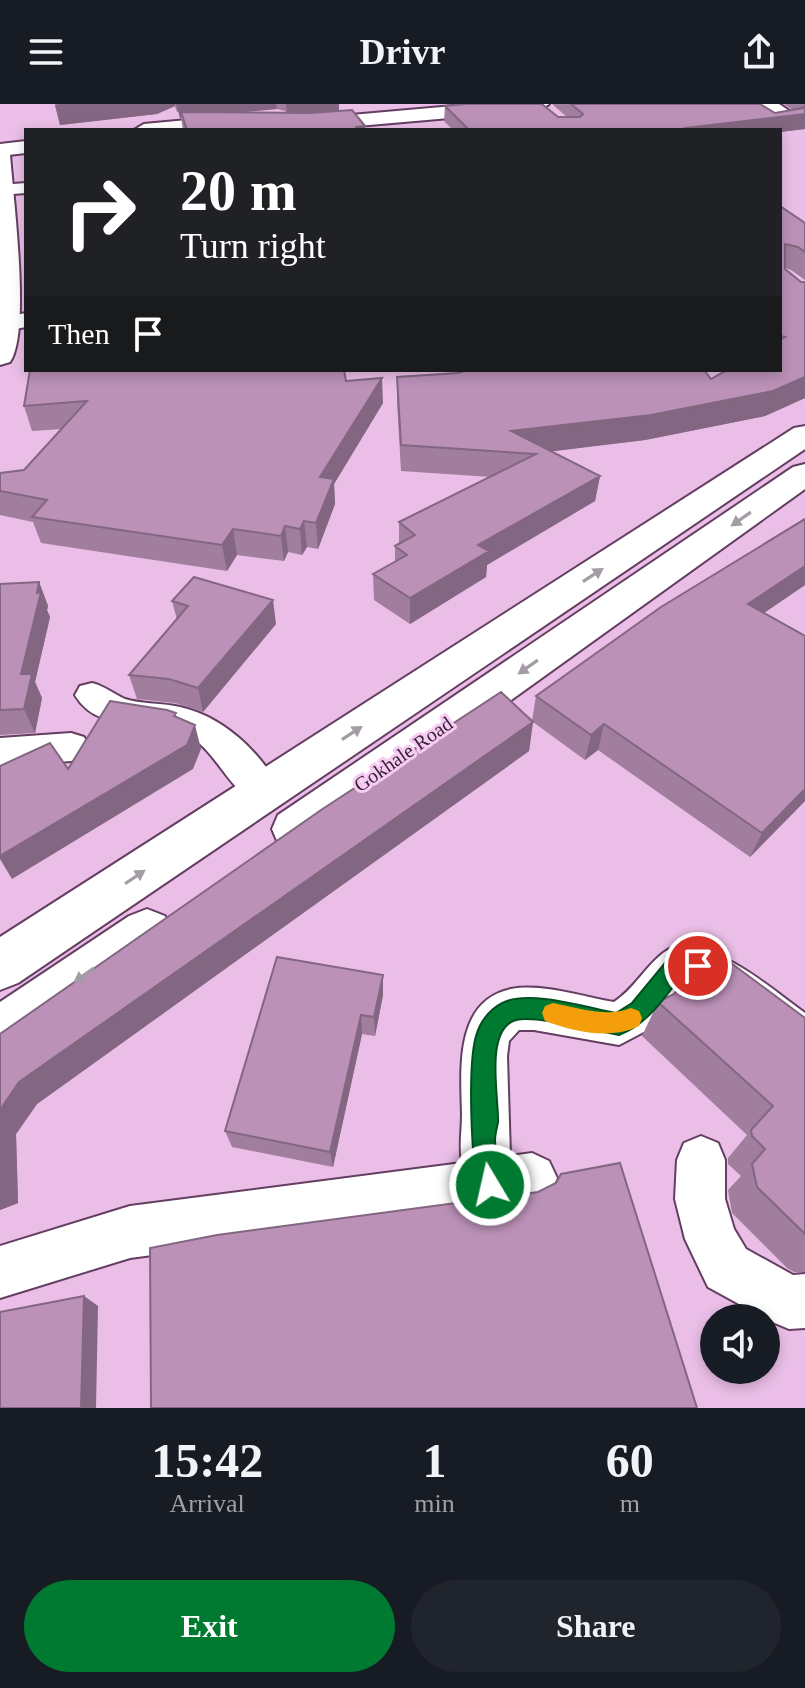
<!DOCTYPE html>
<html lang="en">
<head>
<meta charset="utf-8">
<style>
  body { margin:0; font-family:"Times New Roman",serif; background:#20242c; color:#f1f3f6; height:100vh; display:flex; flex-direction:column; font-size:30px; white-space:nowrap }
  * { box-sizing:border-box; margin:0 }
  p { font-size:26px; color:#9ea1a6 }
  .icon { flex:none; width:44px; height:44px; fill:none; stroke:currentColor; stroke-width:2; stroke-linecap:round; stroke-linejoin:round }
  .map { position:relative; height:1304px; overflow:hidden }
  .drawer { display:flex; flex-direction:column; background:#171b24; flex:1 }
  .drawer>* { flex:none }
  .guide { position:absolute; left:24px; top:24px; width:758px; height:244px; border-radius:0px; box-shadow:0 4px 12px #0003; background:#202124; color:#fff; overflow:hidden }
  .tools { position:absolute; left:700px; top:1200px; display:grid; gap:16px }
  .tools a { display:grid; place-items:center; width:80px; height:80px; border-radius:50%; background:#171b24; box-shadow:0 4px 12px #0003; font-size:40px }
  .pin { position:absolute; display:grid; place-items:center; width:68px; height:68px; color:#fff; margin:-34px; border:4px solid #fff; border-radius:50%; box-shadow:0 2px 8px #0007 }
  .me { position:absolute; width:88px; margin:-44px; rotate:351deg; stroke-linejoin:round; filter:drop-shadow(0 0 6px #0008) }
  .turn { display:flex; align-items:center; gap:28px; height:168px; padding:0 24px; font-size:36px }
  .turn .icon { width:104px; height:104px; stroke-width:2.5 }
  .turn b { display:block; font-size:56px; line-height:68px }
  .then { display:flex; align-items:center; height:76px; padding:0 24px; background:#0003; gap:16px; font-size:30px }
  .eta { display:flex; justify-content:space-evenly; align-items:center; height:136px; text-align:center }
  .eta b { font-size:48px; font-weight:600; line-height:56px }
  .button { display:flex; gap:16px; margin-top:auto; padding:16px 24px }
  .button a { flex:1; height:92px; border-radius:48px; background:#007a31; color:#fff; font-size:32px; font-weight:600; line-height:92px; text-align:center }
  .button a+a { background:#20242c; color:#f1f3f6 }
  header { display:flex; justify-content:space-between; align-items:center; height:104px; padding:0 24px; background:#171b24; font-size:36px; font-weight:600 }
  .map>svg:first-child { display:block }
</style>
</head>
<body>
<header><svg class="icon" aria-label="menu" viewBox="0 0 24 24"><path d="M4 6h16M4 12h16M4 18h16"/></svg>Drivr<svg class="icon" aria-label="share" viewBox="0 0 24 24"><path d="M12 15V3M7 8l5-5 5 5M5 13v7h14v-7"/></svg></header>
<div class="map">
<svg width="805" height="1304" viewBox="0 0 805 1304">
  <rect width="100%" height="100%" fill="#eabee7"/>
  <g fill="none" stroke-linecap="round" stroke-linejoin="round">
    <defs>
      <path id="street" d="M735 0H754L775 12 760 0H779L800 14 798 17 772 22Z
        M26 79V89L0 91V81Z
        M26 209V223L0 228V214Z
        M92 579C104 582 114 590 125 595 140 600 159 599 175 602 221 610 260 647 282 688L276 698C238 711 222 650 189 632 153 613 99 632 75 591L80 582Z
        M71 629 84 633 89 643 84 653 71 657 0 662V634Z
        M678 841C729 846 765 880 805 909V958L789 951 698 881 688 880 655 922 619 941 534 926H519L509 937 507 952 510 1052 532 1049 549 1057 557 1074 549 1091 532 1099 490 1106 130 1154 0 1194V1142L130 1102 462 1059C459 1041 462 1027 462 1010 461 966 454 897 511 885 543 879 583 893 614 898 639 882 650 851 678 841Z
        M701 1032 718 1039 725 1056V1095L734 1125 746 1145 793 1171 805 1170V1224L789 1225 770 1217 708 1183 685 1135 675 1095 677 1056 684 1039Z"/>
      <path id="secondary" d="M0 44 10 50C13 92 31 228 10 258L0 261Z
        M805 322V345L18 879 0 886V833L794 324Z
        M805 360V385L312 739 295 744 278 739 272 725 278 711 793 363Z
        M147 805 165 812 172 828 165 844 19 949 0 956V898L129 812Z"/>
      <path id="primary" d="M476 0H549L540 6 312 26H236L238 23 134 26 144 20 241 11 248 13 249 20Z
        M26 37V49L0 52V40Z"/>
    </defs>
    <!-- street casing -->
    <use href="#street" stroke="#643e61" stroke-width="4"/>
    <!-- secondary casing -->
    <use href="#secondary" stroke="#643e61" stroke-width="4"/>
    <!-- primary casing -->
    <use href="#primary" stroke="#643e61" stroke-width="4"/>
    <!-- street -->
    <use href="#street" fill="#fff" fill-rule="evenodd"/>
    <!-- secondary -->
    <use href="#secondary" fill="#fff" fill-rule="evenodd"/>
    <!-- primary -->
    <use href="#primary" fill="#fff" fill-rule="evenodd"/>
  </g>
  <!-- wall -->
  <path fill="#a17d9e" fill-rule="evenodd" d="M55 0H339V7L365 22V26H183L181 14H180L179 8H177L175 2 157 10 60 21ZM277 5 285 7 286 9 239 8Z
    M552 0H760L775 9 793 6 784 0H805V25L780 28V26H453L444 17 445 2 567 13Z
    M780 102 805 119V176L791 166 785 164 801 178H805V294L765 312 645 336 551 347 600 372 595 397 487 461 486 473 410 520 374 496 373 470 395 458V442L399 440V418L491 373 401 367 397 298V273L458 269 468 266H704L711 275 727 266H780Z
    M346 277 383 299 334 380 335 400 318 445 307 443 302 451 288 448 284 457 237 451 227 467 41 439 33 418 0 411V369L24 366 62 325 32 327 24 302Z
    M805 415V481L764 509 805 532V697L750 753 598 646 585 656 533 618 529 647 37 1000 16 1030 18 1099 0 1106V930L532 617 536 592Z
    M39 478 48 502 47 506 50 513 35 578 42 594 35 629 0 631V480Z
    M172 497 276 520 203 608 175 599 137 595 129 571 177 516Z
    M383 871V891L375 932 362 930 333 1063 232 1043 225 1027Z
    M658 898 805 914V1168H794L787 1164 732 1109 728 1086 741 1072 728 1060V1054L747 1031 642 932Z"/>
  <!-- shaded-wall -->
  <path fill="#836681" d="M62 0H175V2L157 10 60 21 55 1Z
    M176 0H276L277 5 183 14 181 8V14H180Z
    M286 0H339V9L288 14Z
    M805 10V25L780 28V26H686V24Z
    M365 22V26H356V23Z
    M805 273V294L765 312 645 336 531 350 511 327Z
    M382 274 383 299 334 380 335 400 318 445 316 419 320 373Z
    M600 372 595 397 487 461 486 473 410 520V494L478 441Z
    M304 417 307 443 302 451 300 425Z
    M285 422 288 448 284 457 281 432Z
    M233 425 237 451 227 467 222 441Z
    M805 462V481L739 526 748 500Z
    M39 478 48 502 47 506 50 513 35 578 42 594 35 629 24 605 21 570Z
    M273 496 276 520 203 608 198 584Z
    M533 618 529 647 37 1000 16 1030 18 1099 0 1106V1006L19 978Z
    M604 620 598 646 585 656 591 631Z
    M195 621 201 645 193 665 12 775 0 755V752Z
    M805 685V697L750 753 762 729Z
    M383 871V891L375 932 374 913Z
    M361 911 362 930 333 1063 330 1048Z
    M84 1192 98 1202 96 1304H81Z"/>
  <!-- building -->
  <path fill="#bb91b8" stroke="#836681" stroke-width="2" d="M466 0H542L558 13H580L583 10 571 0H760L775 9 803 4 805 2V10L686 24 689 26H469L445 2Z
    M352 6 365 22 356 23 358 26H187L181 8 311 9Z
    M780 102 805 119V148L798 143 785 140V165L801 178H805V273L773 287 651 311 511 327 600 372 478 441 489 447 410 494 373 470 407 451 395 442 415 431 399 418 536 350 401 341 397 273 458 269 468 266H704L711 275 727 266H780V236L785 233 780 232Z
    M30 266H344L346 277 382 274 320 373 334 375 316 419 304 417 300 425 285 422 281 432 233 425 222 441 32 413 47 396 0 387V369L24 366 87 297 24 302Z
    M805 415V462L748 500 805 532V685L762 729 604 620 591 631 536 592 661 503Z
    M194 473 273 496 198 584 169 575 129 571 188 502 172 497Z
    M39 478 37 489 41 488 21 570H32L24 605 0 606V480Z
    M501 588 533 618 19 978 0 1006V930L321 706Z
    M110 597 167 606 176 609 174 612 195 621 187 641 0 752V662L50 639 68 665Z
    M709 847 716 848 805 914V1130L757 1083 752 1060 765 1045 752 1032 751 1026 773 1002 658 898 674 890Z
    M277 853 383 871 374 913 361 911 330 1048 225 1027Z
    M620 1059 697 1304H151L150 1144 217 1131 538 1088 556 1079 561 1070Z
    M84 1192 81 1304H0V1208Z"/>
  <!-- one-way arrows -->
  <defs><path id="oneway-solid" d="M-6-.8H1V-3.2L6.5 0L1 3.2V.8H-6Z" transform="scale(2)"/></defs>
  <g fill="#a49ca4">
    <use href="#oneway-solid" transform="translate(741 415) rotate(145)"/>
    <use href="#oneway-solid" transform="translate(593 471) rotate(-33)"/>
    <use href="#oneway-solid" transform="translate(528 563) rotate(145)"/>
    <use href="#oneway-solid" transform="translate(352 629) rotate(-33)"/>
    <use href="#oneway-solid" transform="translate(135 773) rotate(-34)"/>
    <use href="#oneway-solid" transform="translate(84 871) rotate(145)"/>
  </g>
  <!-- route -->
  <path fill="#007a31" stroke="#004f20" stroke-width="2" d="M678 851 706 855 709 862 706 869 683 870C664 894 648 920 619 931 596 927 536 911 516 916 484 925 499 994 498 1018 497 1024 495 1030 495 1036 495 1055 506 1073 499 1090L490 1094 481 1090C470 1064 468 960 476 932 480 917 492 902 507 897 533 887 588 904 616 909L632 899 670 853Z"/>
  <!-- slow -->
  <path fill="#f59e0b" d="M553 899C580 904 606 914 631 904L639 907 642 914 639 922C610 936 575 928 545 917L542 909 545 902Z"/>
  <g text-anchor="middle" stroke-width="6" stroke-linejoin="round" paint-order="stroke">
    <!-- street labels -->
    <g font-size="20" fill="#352434" stroke="#f8cbf4">
      <text transform="translate(403 650) rotate(-35)" y="7">Gokhale Road</text>
    </g>
  </g>
</svg>
<div class="tools">
<a><svg class="icon" aria-label="sound" viewBox="0 0 24 24"><path d="M4 9h4l5-4v14l-5-4H4zM17 9q2 3 0 6"/></svg></a>
</div>
<div class="pin" style="left:698px;top:862px;background:#d93025"><svg class="icon" aria-label="arrive" viewBox="0 0 24 24"><path d="M6 21V4h12l-3 4 3 4H6"/></svg></div>
<svg class="me" style="left:490px;top:1081px" viewBox="-20 -20 40 40"><circle r="17" fill="#007a31" stroke="#fff" stroke-width="3"/><path d="M0-11L8 9 0 5-8 9z" fill="#fff"/></svg>
<div class="guide">
<div class="turn"><svg class="icon" aria-label="right" viewBox="0 0 24 24"><path d="M7 20v-9h11M14 6l5 5-5 5"/></svg><div><b>20 m</b>Turn right</div></div>
<div class="then">Then<svg class="icon" aria-label="arrive" viewBox="0 0 24 24"><path d="M6 21V4h12l-3 4 3 4H6"/></svg></div>
</div>
</div>
<section class="drawer">
<div class="eta">
<div><b>15:42</b><p>Arrival</p></div>
<div><b>1</b><p>min</p></div>
<div><b>60</b><p>m</p></div>
</div>
<div class="button"><a>Exit</a><a>Share</a></div>
</section>
</body>
</html>
